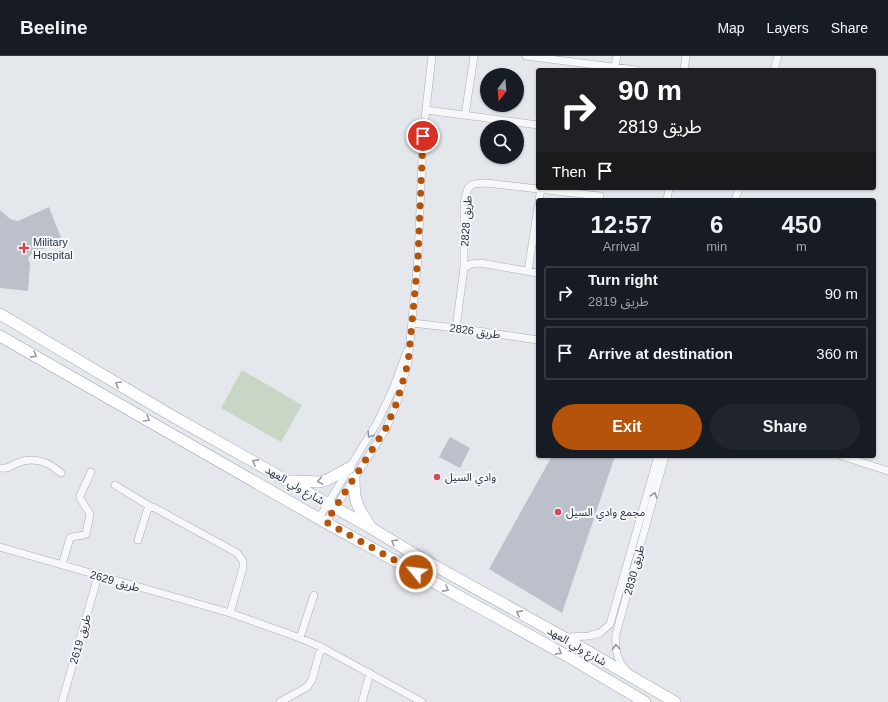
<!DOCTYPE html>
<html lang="en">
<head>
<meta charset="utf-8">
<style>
  body { margin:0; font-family:Helvetica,"Noto Sans Arabic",sans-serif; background:#20242c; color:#f1f3f6; height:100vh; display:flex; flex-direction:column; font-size:15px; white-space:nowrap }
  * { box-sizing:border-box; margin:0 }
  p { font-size:13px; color:#9ea1a6 }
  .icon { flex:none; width:22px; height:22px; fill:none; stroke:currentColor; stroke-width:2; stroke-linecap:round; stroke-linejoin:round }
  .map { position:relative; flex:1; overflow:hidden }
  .sheet { position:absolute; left:536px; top:142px; width:340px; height:260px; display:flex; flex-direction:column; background:#171b24; border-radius:4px; box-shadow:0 1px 3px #0004 }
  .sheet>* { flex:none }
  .hud { position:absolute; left:536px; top:12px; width:340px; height:122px; border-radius:4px; box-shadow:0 1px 3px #0004; background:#202124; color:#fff; overflow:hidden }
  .needle { width:26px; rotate:196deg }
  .tools { position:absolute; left:480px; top:12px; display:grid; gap:8px }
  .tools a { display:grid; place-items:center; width:44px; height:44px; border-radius:50%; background:#171b24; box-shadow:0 1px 3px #0004; font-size:20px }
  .pin { position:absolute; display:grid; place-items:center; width:34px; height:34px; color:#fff; margin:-17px; border:2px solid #fff; border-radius:50%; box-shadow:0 1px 4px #0007 }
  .me { position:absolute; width:44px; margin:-22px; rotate:299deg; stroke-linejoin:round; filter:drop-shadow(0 0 3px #0008) }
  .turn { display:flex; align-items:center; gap:14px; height:84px; padding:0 16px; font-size:18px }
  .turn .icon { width:52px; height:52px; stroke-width:2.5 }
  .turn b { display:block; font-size:28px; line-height:34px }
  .then { display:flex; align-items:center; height:38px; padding:0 16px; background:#0003; gap:8px; font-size:15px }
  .eta { display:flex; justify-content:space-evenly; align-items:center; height:68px; text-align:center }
  .eta b { font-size:24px; font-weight:800; line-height:28px }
  .primary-button { display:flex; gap:8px; margin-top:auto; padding:8px 16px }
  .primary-button a { flex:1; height:46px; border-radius:24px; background:#b45309; color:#fff; font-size:16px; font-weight:800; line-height:46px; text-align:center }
  .primary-button a+a { background:#20242c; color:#f1f3f6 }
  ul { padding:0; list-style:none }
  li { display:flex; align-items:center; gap:12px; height:54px; margin:0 8px 6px; padding:0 8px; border:2px solid #363941; border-radius:4px }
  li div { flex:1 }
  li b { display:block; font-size:15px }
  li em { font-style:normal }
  header { display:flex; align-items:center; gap:24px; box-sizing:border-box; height:56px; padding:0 20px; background:#171b24; border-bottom:1px solid #363941 }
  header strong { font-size:19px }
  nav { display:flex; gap:22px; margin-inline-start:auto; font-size:14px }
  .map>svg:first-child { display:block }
</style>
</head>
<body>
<header>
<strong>Beeline</strong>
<nav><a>Map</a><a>Layers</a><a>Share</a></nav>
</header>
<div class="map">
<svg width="888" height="646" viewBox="0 0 888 646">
  <rect width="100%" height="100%" fill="#e4e7ec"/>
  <!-- green -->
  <path fill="#c9d6c5" d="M242 314 302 349 281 386 221 352Z"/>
  <!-- building -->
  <path fill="#bbc0ca" d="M49 151 63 187 33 196 28 202 30 208 28 235 0 232V154L10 163 18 165Z
    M450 381 470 392 460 412 439 401Z
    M552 400H615L562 557 489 513Z"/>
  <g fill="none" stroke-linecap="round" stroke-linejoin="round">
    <defs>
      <path id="minor" d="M526 0 636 14
        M615 11 617 0
        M684 14 686 0
        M774 14 778 0
        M426 54 538 69
        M465 59 474 0
        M539 144 541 133
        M667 144 669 132
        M735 144 739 132
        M464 212 471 208 480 207 538 217
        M528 215 538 151
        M412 267 456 272 538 284
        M456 272 464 212V147L466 139 468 132 473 128 486 127 600 140
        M842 400 888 415
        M0 412C9 413 10 410 17 407 34 400 49 406 61 417
        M115 429 151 451
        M319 462 377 367 393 333 407 295
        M326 466 386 373 397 346 408 307 418 201 423 80 432 0
        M138 484 147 455 149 452 153 451 237 497 243 505V512L230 557
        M0 491 230 557 300 582 321 591 422 646
        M62 509 70 482C74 479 81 481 86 478L90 458 80 442V440L91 416
        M567 581 589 580 600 577 610 568 658 400
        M300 582 314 539
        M627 615C616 604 615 593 616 578L665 400
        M62 646 98 520
        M280 646 307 631 312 624 321 591
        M362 646 370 617"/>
      <path id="primary" d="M0 258 167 357 371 472 419 501 563 581 675 646
        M0 280 332 470 569 601 645 646
        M354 422C354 447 357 450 370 470
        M291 425 319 426 327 424 349 412"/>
    </defs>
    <!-- minor casing -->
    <use href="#minor" stroke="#a9aeb7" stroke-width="8"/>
    <!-- primary casing -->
    <use href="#primary" stroke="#a3abb8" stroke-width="12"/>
    <!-- minor -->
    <use href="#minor" stroke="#f7f8fa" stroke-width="7"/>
    <!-- primary -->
    <use href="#primary" stroke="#fff" stroke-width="11"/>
  </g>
  <!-- one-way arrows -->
  <defs><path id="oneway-chevron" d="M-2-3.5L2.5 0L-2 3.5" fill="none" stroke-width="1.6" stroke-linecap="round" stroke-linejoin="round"/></defs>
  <g stroke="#959aa2">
    <use href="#oneway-chevron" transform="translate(34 299) rotate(29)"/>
    <use href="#oneway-chevron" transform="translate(118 328) rotate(-149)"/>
    <use href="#oneway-chevron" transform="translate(147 363) rotate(30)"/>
    <use href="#oneway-chevron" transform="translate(255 406) rotate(-151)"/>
    <use href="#oneway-chevron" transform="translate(320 425) rotate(170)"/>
    <use href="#oneway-chevron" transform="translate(394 486) rotate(-148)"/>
    <use href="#oneway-chevron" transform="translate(446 533) rotate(29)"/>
    <use href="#oneway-chevron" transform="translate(519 557) rotate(-152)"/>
    <use href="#oneway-chevron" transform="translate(559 596) rotate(29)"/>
  </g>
  <g stroke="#9196a0">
    <use href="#oneway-chevron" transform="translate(370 379) rotate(123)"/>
    <use href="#oneway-chevron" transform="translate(654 439) rotate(-75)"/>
    <use href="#oneway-chevron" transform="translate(616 591) rotate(-94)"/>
  </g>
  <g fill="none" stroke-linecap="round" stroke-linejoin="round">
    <!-- route -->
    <path stroke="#b45309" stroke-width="7" stroke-dasharray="0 12.6" d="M416 516 326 466 386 372 397 346 408 307 412 267 418 201 423 80"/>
  </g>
  <!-- markers -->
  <g fill="#d1495b" stroke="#f4f6f9" stroke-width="1.5">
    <path d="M22 186h4v4h4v4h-4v4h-4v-4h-4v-4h4z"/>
    <circle cx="437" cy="421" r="4"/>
    <circle cx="558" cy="456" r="4"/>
  </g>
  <g text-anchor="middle" stroke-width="4" stroke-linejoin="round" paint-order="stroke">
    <!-- street labels -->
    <g font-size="11" fill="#2b3445" stroke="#f4f6f9">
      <text transform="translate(466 165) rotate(-86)" y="4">طريق 2828</text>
      <text transform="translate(475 275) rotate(8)" y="4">طريق 2826</text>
      <text transform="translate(295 429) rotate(30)" y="4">شارع ولي العهد</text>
      <text transform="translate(634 514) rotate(-75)" y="4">طريق 2830</text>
      <text transform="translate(115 525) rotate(16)" y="4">طريق 2629</text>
      <text transform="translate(80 583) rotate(-74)" y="4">طريق 2619</text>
      <text transform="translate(577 590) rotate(30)" y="4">شارع ولي العهد</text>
    </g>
    <!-- poi labels -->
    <g font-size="11" fill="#2b3445" stroke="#f4f6f9" text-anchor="start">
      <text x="33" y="190">Military<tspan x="33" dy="13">Hospital</tspan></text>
      <text x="445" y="425">وادي السيل</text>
      <text x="566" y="460">مجمع وادي السيل</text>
    </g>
  </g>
</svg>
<div class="tools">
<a><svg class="needle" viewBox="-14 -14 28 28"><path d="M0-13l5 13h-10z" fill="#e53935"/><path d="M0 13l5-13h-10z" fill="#9ea1a6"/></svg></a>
<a><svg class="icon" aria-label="search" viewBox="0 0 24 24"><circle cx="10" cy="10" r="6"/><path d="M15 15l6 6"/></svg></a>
</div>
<div class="pin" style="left:423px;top:80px;background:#d93025"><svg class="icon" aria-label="arrive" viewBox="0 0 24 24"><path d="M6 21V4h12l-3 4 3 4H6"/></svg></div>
<svg class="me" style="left:416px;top:516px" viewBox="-20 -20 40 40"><circle r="17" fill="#b45309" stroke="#fff" stroke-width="3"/><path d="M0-11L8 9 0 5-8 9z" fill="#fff"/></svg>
<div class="hud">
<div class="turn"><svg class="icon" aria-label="right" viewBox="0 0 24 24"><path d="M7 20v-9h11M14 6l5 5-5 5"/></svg><div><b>90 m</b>طريق 2819</div></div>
<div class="then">Then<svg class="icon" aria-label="arrive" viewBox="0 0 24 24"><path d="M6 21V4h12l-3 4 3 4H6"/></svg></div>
</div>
<section class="sheet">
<div class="eta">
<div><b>12:57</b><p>Arrival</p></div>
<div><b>6</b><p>min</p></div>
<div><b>450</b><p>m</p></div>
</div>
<ul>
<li><svg class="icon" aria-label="right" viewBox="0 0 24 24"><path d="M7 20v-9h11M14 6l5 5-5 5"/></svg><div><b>Turn right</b><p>طريق 2819</p></div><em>90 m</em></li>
<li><svg class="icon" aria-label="arrive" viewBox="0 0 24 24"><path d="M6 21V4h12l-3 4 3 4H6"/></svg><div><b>Arrive at destination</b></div><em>360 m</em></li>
</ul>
<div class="primary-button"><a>Exit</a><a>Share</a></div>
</section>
</div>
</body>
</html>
